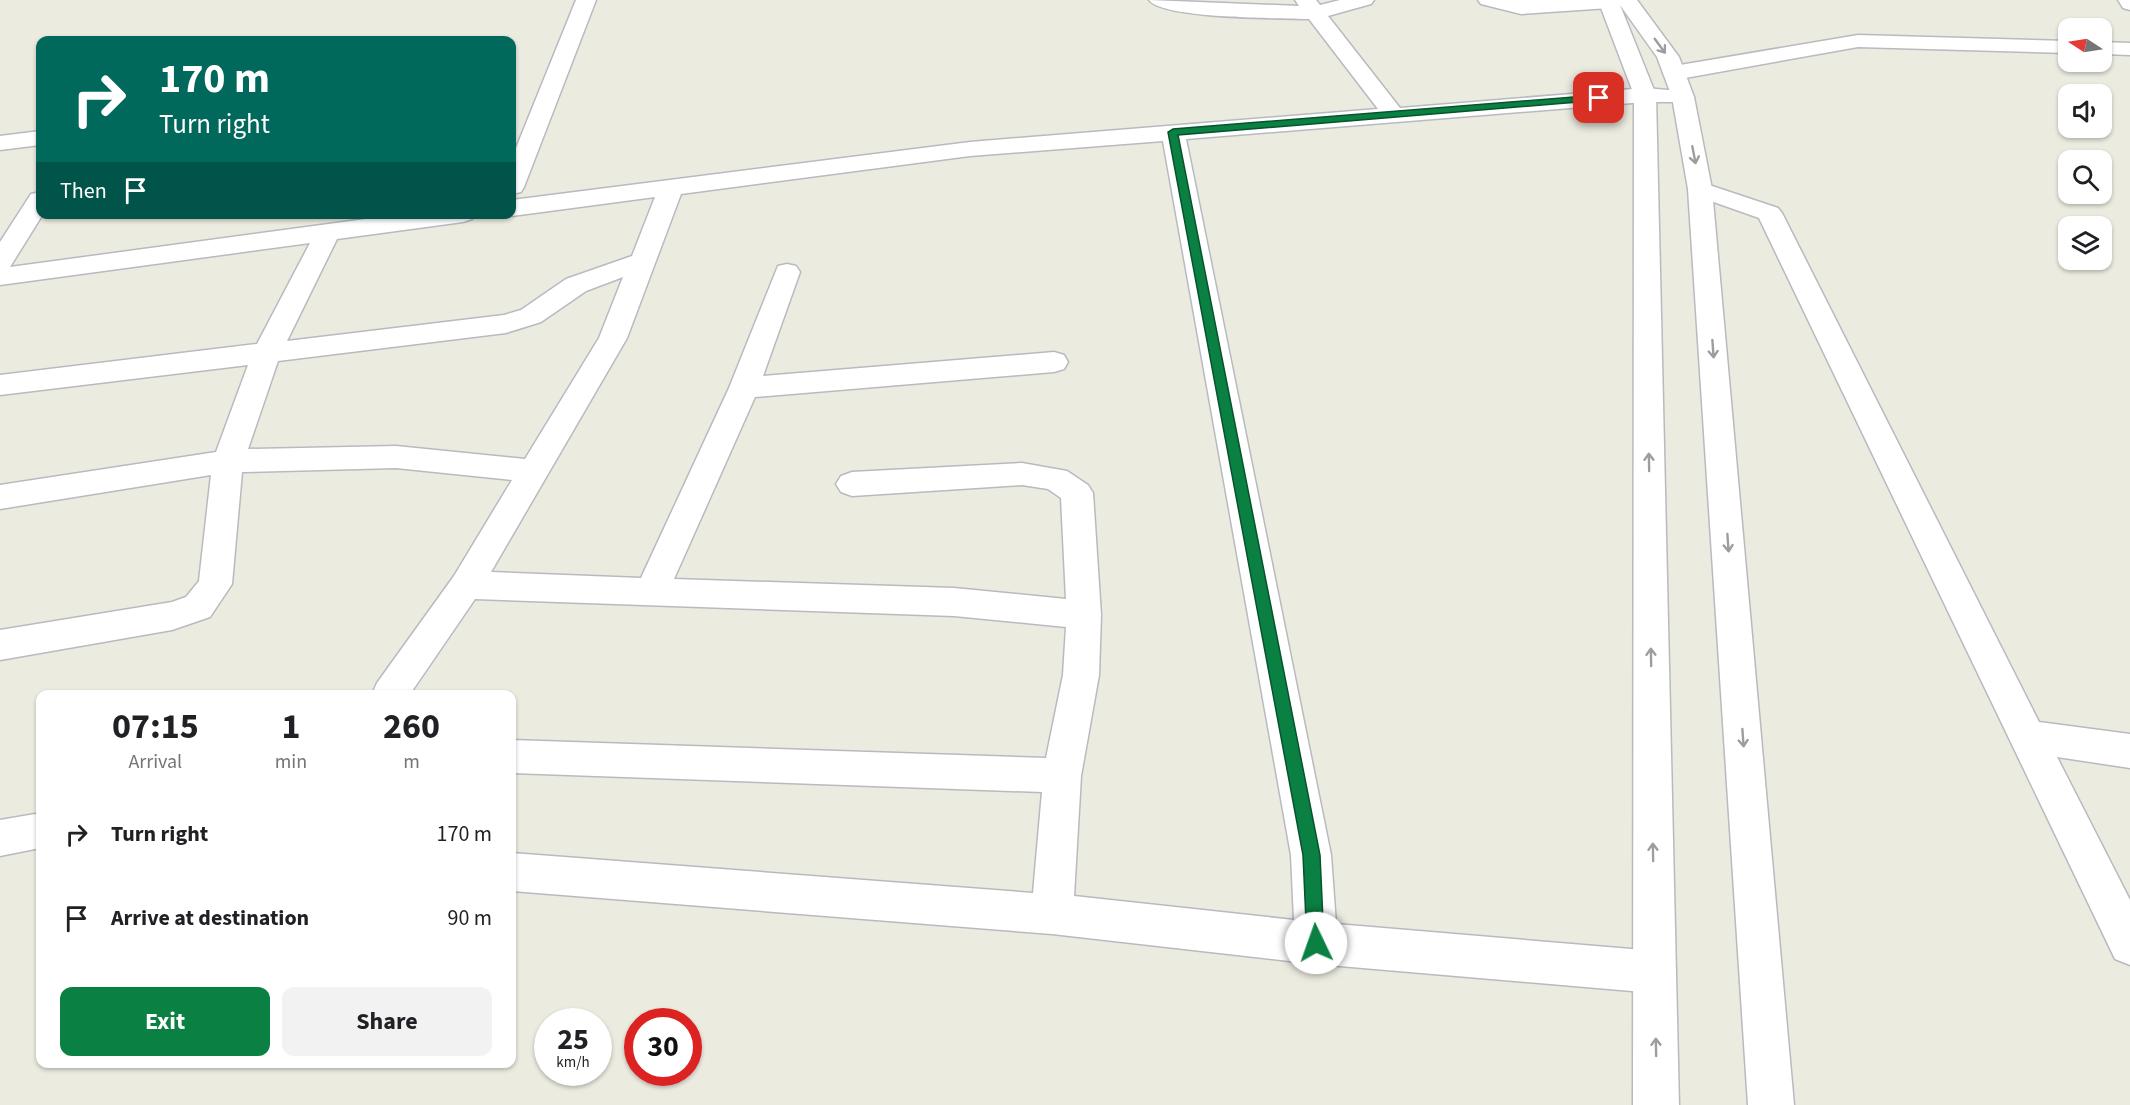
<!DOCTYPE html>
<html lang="en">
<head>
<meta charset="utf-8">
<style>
  body { margin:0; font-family:"Source Sans 3",sans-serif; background:#f2f2f2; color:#202124; height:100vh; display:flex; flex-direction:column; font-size:22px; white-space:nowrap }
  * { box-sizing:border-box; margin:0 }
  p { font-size:20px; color:#757577 }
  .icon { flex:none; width:33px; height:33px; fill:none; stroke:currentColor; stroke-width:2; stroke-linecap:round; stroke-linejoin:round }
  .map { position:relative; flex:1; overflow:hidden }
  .drawer { position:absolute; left:36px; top:690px; width:480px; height:378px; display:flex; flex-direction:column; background:#fff; border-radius:12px; box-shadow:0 2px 4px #0004 }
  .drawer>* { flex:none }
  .guide { position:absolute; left:36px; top:36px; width:480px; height:183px; border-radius:12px; box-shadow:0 2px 4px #0004; background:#00695c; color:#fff; overflow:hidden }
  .needle { width:39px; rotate:282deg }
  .buttons { position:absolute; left:2058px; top:18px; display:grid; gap:12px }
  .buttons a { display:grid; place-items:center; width:54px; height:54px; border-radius:12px; background:#fff; box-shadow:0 2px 4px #0004; font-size:30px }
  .speed { position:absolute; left:534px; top:1008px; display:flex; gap:12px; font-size:30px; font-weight:700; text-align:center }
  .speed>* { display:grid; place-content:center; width:78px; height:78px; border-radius:50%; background:#fff; box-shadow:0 2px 4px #0004; line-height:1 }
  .speed small { font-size:15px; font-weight:400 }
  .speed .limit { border:9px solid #d22; background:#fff; color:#111 }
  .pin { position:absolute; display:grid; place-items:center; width:51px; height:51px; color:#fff; margin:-26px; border-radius:12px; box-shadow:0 3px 9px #0006 }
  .me { position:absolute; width:66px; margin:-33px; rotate:357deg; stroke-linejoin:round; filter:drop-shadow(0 0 4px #0008) }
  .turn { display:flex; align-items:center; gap:21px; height:126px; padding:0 24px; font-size:27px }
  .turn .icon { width:78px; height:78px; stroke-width:2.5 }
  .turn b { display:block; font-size:42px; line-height:51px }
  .then { display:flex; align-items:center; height:57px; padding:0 24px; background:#0003; gap:12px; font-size:22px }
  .eta { display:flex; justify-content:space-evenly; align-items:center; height:102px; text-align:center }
  .eta b { font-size:36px; font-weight:700; line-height:42px }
  .action { display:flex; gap:12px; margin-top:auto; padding:12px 24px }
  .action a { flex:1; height:69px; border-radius:12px; background:#0b8043; color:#fff; font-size:24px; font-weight:700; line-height:69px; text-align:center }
  .action a+a { background:#f2f2f2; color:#202124 }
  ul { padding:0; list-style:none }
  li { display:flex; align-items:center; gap:18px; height:84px; padding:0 24px }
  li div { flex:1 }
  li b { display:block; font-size:22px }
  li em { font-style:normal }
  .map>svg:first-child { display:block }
</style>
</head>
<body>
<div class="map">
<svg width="2130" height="1105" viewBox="0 0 2130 1105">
  <rect width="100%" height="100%" fill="#ecebe0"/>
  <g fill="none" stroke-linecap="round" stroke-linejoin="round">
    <defs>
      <path id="minor" d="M576 0H596L524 187 521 192 512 194V158Z
        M1149 0 1299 6 1295 0H1316L1320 5 1340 0H1374L1371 4 1328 16 1400 108 1645 88 1691 92 1694 97 1691 102H1645L1186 139 1331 855 1336 924 1655 951 1670 957 1676 972 1670 987 1655 993 1316 964 1052 934 512 891V853L1033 893 1042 792 512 773V740L1046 758 1063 675 1066 627 954 616 475 599 410 694H372L377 683 454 576 512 480 396 468 242 472 232 584 210 617 172 630 0 660V630L172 602 186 597 199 581 211 475 0 509V485L216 452 248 365 0 395V375L257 344 310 243 0 285V242L31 194 40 192V214H43L10 267 403 214H475L472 219 463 222 337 239 287 341 504 315 521 310 566 279 632 256 655 197 512 216 508 214H512V200L970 142 1378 109 1309 19C1282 18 1162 19 1149 0ZM1163 141 1291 855 1294 920 1074 896 1081 776 1099 675 1101 615 1093 493 1088 485 1067 471 1022 463 852 472 841 476 836 484 841 492 852 496 1022 485 1048 489 1061 498 1066 599 954 588 674 579 755 397 1054 372 1064 369 1068 362 1064 355 1054 352 763 376 800 272 796 266 787 264 778 266 729 388 641 578 491 572 627 338 681 194 970 156ZM623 277 599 338 525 459 396 446 248 449 278 361 506 333 541 322 586 291Z
        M1478 0H1618L1619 2 1616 6 1609 8 1521 14 1481 4Z
        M2118 0H2130V10L2123 8Z
        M1858 35 2068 41V53L1858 47 1674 80 1666 78 1663 73 1666 68 1674 66Z
        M2102 42 2130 43V55L2102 54Z
        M40 131V145L0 150V136Z
        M1700 182 1778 208 1782 213 2039 722 2130 734V768L2057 757 2130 900V965L2115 959 1759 218 1691 194 1688 189 1691 184Z
        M35 814 40 816V848L0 856V820Z"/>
      <path id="tertiary" d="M1598 0H1637L1679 57 1694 97 1712 189 1794 1105H1748L1688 189 1672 97 1657 57 1620 5 1656 95 1679 1105H1633L1634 95Z"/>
    </defs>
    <!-- minor casing -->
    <use href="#minor" stroke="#b8bac0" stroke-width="3"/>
    <!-- tertiary casing -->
    <use href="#tertiary" stroke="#b8bac0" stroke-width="3"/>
    <!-- minor -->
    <use href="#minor" fill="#fff" fill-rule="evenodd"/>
    <!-- tertiary -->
    <use href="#tertiary" fill="#fff" fill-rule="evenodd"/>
  </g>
  <!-- one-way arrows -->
  <defs><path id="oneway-shaft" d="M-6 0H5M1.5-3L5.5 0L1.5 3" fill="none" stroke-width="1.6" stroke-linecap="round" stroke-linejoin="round" transform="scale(1.5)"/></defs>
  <g stroke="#9b9da1">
    <use href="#oneway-shaft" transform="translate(1660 46) rotate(54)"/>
    <use href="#oneway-shaft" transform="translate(1694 155) rotate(79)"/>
    <use href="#oneway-shaft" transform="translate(1713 349) rotate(86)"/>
    <use href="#oneway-shaft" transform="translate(1649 462) rotate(-91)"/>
    <use href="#oneway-shaft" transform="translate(1728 543) rotate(86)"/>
    <use href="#oneway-shaft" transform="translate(1651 657) rotate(-91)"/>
    <use href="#oneway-shaft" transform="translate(1743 738) rotate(86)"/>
    <use href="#oneway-shaft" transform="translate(1653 852) rotate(-91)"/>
    <use href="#oneway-shaft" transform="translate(1656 1047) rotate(-91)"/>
  </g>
  <!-- route -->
  <path fill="#0b8043" stroke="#07532c" stroke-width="1.5" d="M1599 95 1602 96V100L1178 135 1320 855 1324 943 1322 949 1316 952 1310 949 1307 943 1303 855 1168 132 1173 129Z"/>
</svg>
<div class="buttons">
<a><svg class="needle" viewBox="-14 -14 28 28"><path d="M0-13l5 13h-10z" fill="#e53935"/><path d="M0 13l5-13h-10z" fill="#757577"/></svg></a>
<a><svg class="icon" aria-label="sound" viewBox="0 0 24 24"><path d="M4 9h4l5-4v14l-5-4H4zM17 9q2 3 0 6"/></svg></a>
<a><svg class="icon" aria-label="search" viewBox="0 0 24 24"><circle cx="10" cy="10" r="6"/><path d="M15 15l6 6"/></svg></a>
<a><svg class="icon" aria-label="layers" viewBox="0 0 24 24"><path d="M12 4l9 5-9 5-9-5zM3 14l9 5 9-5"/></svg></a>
</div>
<div class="speed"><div>25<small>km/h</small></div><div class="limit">30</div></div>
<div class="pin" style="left:1599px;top:98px;background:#d93025"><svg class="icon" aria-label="arrive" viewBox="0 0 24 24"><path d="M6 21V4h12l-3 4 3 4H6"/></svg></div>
<svg class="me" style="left:1316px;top:943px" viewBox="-20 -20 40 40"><circle r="19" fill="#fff"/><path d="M0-13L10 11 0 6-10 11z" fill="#0b8043"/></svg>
<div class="guide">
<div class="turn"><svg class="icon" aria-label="right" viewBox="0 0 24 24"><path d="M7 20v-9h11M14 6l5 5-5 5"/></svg><div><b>170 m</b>Turn right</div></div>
<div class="then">Then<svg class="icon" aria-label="arrive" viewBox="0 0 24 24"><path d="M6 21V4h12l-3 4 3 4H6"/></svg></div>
</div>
<section class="drawer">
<div class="eta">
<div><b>07:15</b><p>Arrival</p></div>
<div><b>1</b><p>min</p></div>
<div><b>260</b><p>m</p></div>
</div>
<ul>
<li><svg class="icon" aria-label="right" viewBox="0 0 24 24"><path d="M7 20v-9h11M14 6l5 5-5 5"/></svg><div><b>Turn right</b></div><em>170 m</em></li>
<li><svg class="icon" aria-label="arrive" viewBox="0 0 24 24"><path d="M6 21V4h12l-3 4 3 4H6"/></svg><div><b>Arrive at destination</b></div><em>90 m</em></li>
</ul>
<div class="action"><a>Exit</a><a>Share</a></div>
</section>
</div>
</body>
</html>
